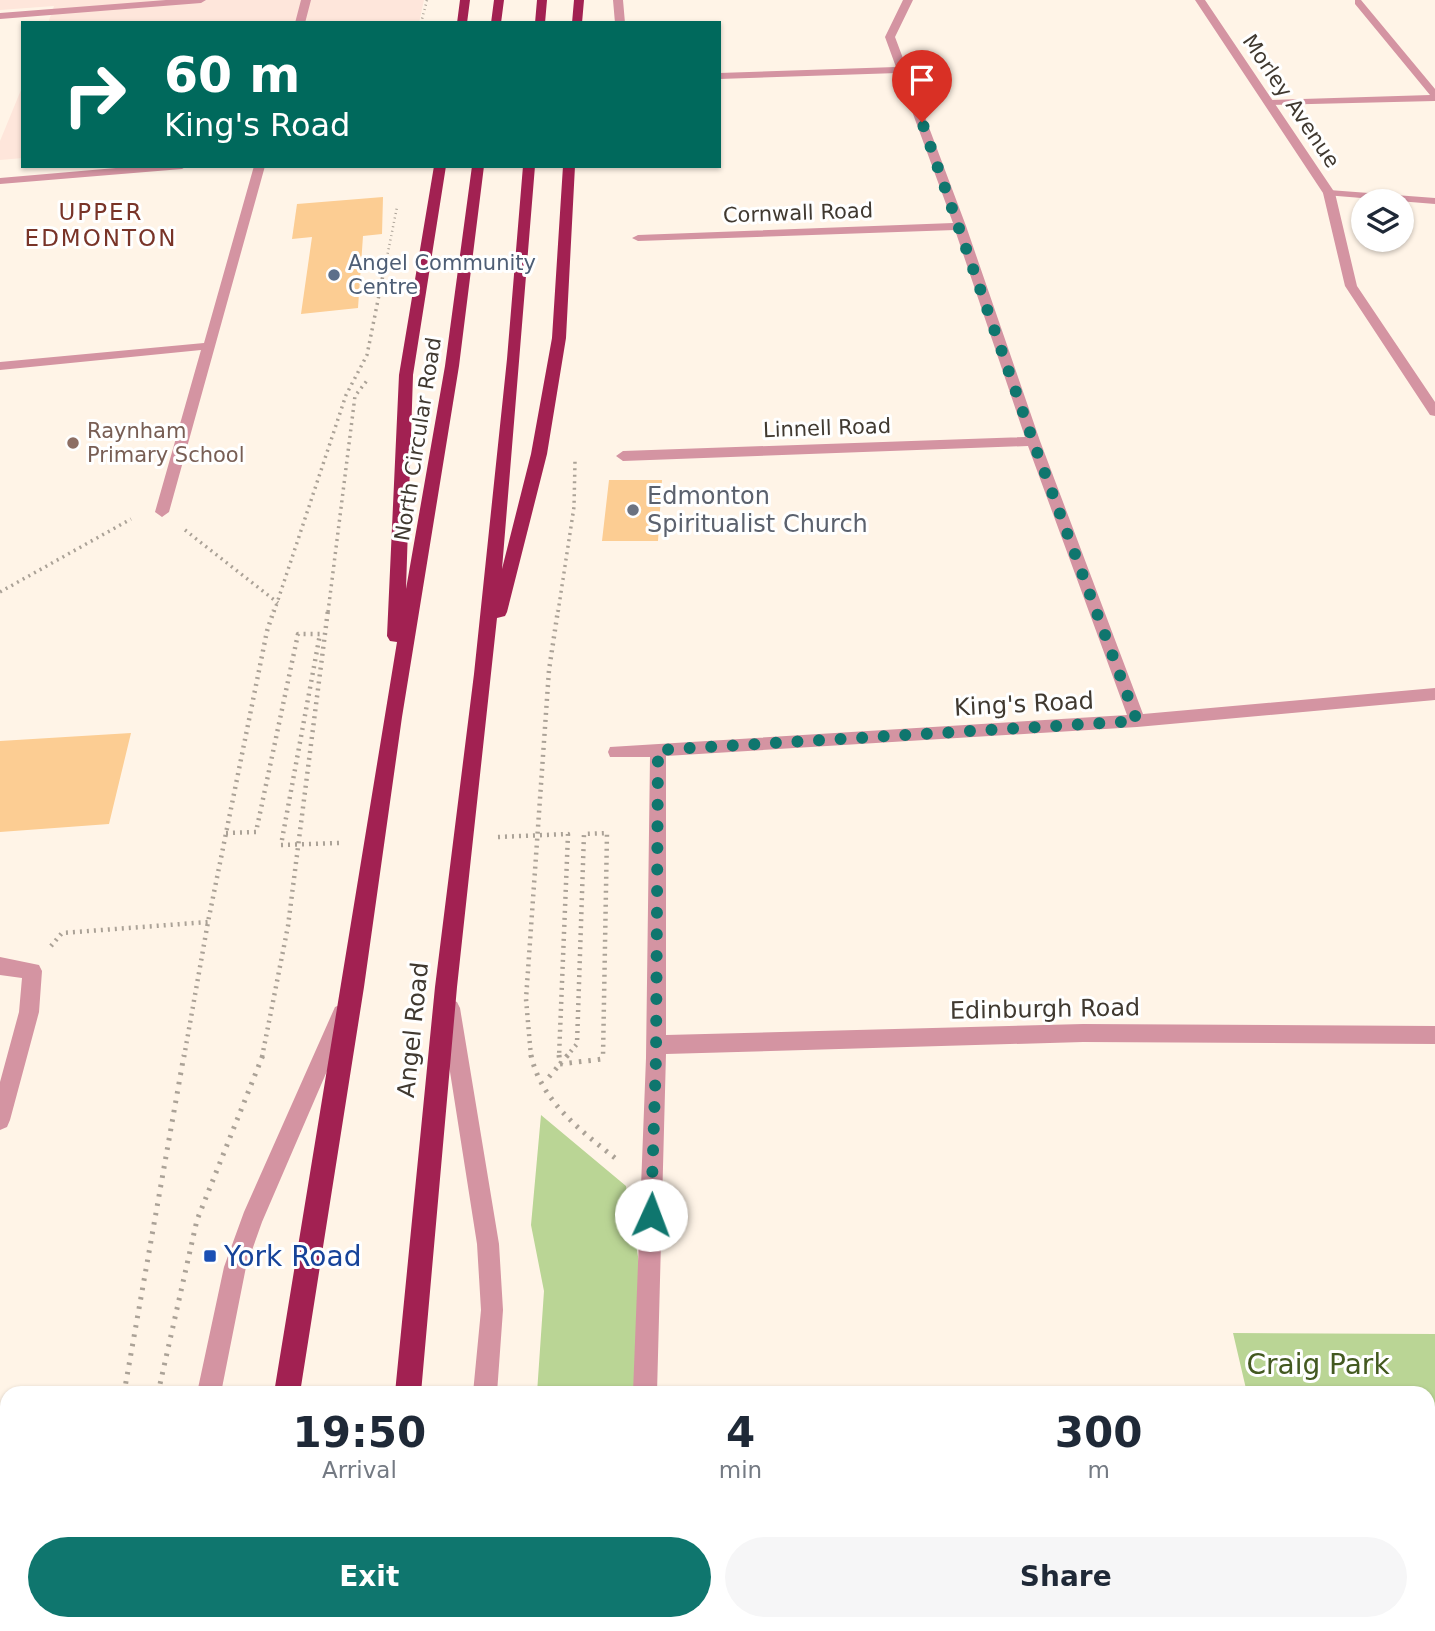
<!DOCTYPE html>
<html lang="en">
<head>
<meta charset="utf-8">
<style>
  body { margin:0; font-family:"DejaVu Sans",sans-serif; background:#f6f6f7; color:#1f2937; height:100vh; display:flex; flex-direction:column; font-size:26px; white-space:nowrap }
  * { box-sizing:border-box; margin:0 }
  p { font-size:23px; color:#747a83 }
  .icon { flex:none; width:38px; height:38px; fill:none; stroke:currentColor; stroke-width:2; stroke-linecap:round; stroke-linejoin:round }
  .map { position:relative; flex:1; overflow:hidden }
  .side { position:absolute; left:0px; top:1386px; width:1435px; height:245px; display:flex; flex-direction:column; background:#fff; border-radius:21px 21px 0 0; box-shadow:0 2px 5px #0004 }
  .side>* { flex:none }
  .guide { position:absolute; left:21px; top:21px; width:700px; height:147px; border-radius:0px; box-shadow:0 2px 5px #0004; background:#00695c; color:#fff; overflow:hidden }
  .fabs { position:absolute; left:1351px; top:189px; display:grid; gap:14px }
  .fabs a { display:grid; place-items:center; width:63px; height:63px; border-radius:50%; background:#fff; box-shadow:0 2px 5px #0004; font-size:35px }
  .pin { position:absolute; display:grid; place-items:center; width:60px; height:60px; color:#fff; margin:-72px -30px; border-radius:50% 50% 50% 0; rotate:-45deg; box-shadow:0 0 7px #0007 }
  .pin .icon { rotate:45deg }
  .me { position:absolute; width:77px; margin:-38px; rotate:2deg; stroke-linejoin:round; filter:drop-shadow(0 0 5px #0008) }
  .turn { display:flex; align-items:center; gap:24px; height:147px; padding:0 28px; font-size:32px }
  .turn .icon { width:91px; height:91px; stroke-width:2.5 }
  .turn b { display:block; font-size:49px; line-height:60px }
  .eta { display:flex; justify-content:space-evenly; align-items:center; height:119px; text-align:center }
  .eta b { font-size:42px; font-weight:800; line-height:49px }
  .action { display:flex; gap:14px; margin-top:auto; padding:14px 28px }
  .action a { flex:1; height:80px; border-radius:42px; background:#0f766e; color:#fff; font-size:28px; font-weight:800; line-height:80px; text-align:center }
  .action a+a { background:#f6f6f7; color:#1f2937 }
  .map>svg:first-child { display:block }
</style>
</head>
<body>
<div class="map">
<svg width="1435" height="1631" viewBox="0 0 1435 1631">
  <rect width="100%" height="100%" fill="#fff4e7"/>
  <!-- commercial -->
  <path fill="#fee6db" d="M0 0H424L419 23H48L54 6 0 10Z
    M23 85V158L0 160V141Z"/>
  <!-- green -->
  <path fill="#bad595" d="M541 1115 626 1186 648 1315 638 1393H537L544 1291 531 1225Z
    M1233 1333 1435 1334V1631H1304L1302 1624H1428V1393H1247Z
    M497 1624H608L607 1631H495Z"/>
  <!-- building -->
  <path fill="#fccd93" d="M383 197 382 234 363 236 358 308 301 314 312 237 292 239 297 204Z
    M609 480H662L658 541H602Z
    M131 733 109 824 0 832V741Z"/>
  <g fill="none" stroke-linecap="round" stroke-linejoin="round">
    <!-- path-far3 -->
    <path stroke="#aba297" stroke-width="2.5" stroke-dasharray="1 3.5" stroke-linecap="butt" d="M421 23 427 0
      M385 267 397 207"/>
    <!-- path-far2 -->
    <path stroke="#aba297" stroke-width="3.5" stroke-dasharray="2 4.5" stroke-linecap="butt" d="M185 530 278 603
      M0 592 131 519
      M274 612 346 395 367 355 385 265
      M328 612 355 396 369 378
      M558 612 574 507 575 461"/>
    <!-- path-far1 -->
    <path stroke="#aba297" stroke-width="4.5" stroke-dasharray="2 5" stroke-linecap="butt" d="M226 833 256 832 298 634H320L281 845 339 843
      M498 837 568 834 559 1057
      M51 946 62 933 208 922
      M184 1057 208 922 267 631 274 610
      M262 1057 288 926 328 610
      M531 1057 526 999 549 670 558 610
      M566 1057 577 1044 584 834 607 833 603 1057"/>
    <!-- path -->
    <path stroke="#aba297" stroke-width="5" stroke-dasharray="2.5 7" stroke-linecap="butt" d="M531 1055C541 1101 580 1130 615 1158
      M559 1055 560 1064
      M560 1064 568 1055
      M560 1064 603 1059V1055
      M549 1077 560 1064
      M124 1393 184 1055
      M158 1393 197 1220 263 1055
      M122 1624 123 1631
      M137 1631 138 1624"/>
    <!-- service -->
    <path fill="#d494a2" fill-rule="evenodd" d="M613 0H623L625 23H615Z
      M1355 0H1361L1435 89V101L1266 105V101L1270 100 1430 95 1355 4Z
      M1329 190 1435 198V204L1325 195 1323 193Z
      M0 957 39 965 42 971 39 1012 10 1120 7 1127 0 1130V1082L19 1012 22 978 0 975Z
      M450 999 457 1002 460 1008 499 1244 503 1310 497 1393H473L481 1310 477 1244 440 1008 443 1002Z
      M342 1004 349 1007 352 1013 262 1222 246 1267 221 1393H197L224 1267 244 1212 335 1007Z
      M180 1624H206L205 1631H179Z
      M421 1624H447L445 1631H419Z"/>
    <!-- minor -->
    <path fill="#d494a2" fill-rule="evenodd" d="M166 0H206L201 3 0 19V13Z
      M301 0H311L305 23H295Z
      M903 0H913L895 37 966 226 1040 441 1143 714 1435 688V700L1137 727 666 756V1035L1083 1024 1435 1026V1044L1083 1042 666 1054 657 1393H633L646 1058 650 757H610L608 752 610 747 1127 715 1028 446 623 461 616 456 623 451 1025 437 955 230 638 241 632 238 638 235 953 223 898 73 719 79V73L896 67 885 37Z
      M1195 0H1205L1335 193 1357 286 1435 402V416L1430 415 1345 286 1323 193Z
      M139 166H187L182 169 0 184V178Z
      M254 166H265L169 512 162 517 155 512 201 350 0 370V362L204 343Z
      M624 1624H650V1631H624Z"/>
    <!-- trunk -->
    <path fill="#a22152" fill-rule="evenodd" d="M460 0H470L467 23H457Z
      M494 0H504L501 23H491Z
      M537 0H547L545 23H535Z
      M574 0H584L582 23H572Z
      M434 166H446L413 375 406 589 445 366 472 166H484L459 366 402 717 364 987 300 1393H274L397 642 390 641 387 636 399 375Z
      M523 166H535L502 569 531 454 552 338 563 166H575L566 338 547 454 507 612 505 616 497 618 457 987 421 1393H395L435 987 474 674 507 359Z
      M236 1624H264L263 1631H235Z
      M372 1624H400V1631H372Z"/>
  </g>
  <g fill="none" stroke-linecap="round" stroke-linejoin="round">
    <!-- route -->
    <path stroke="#0f766e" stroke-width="12" stroke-dasharray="0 21.6" d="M651 1215 656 1058 658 750 1137 721 1033 441 922 122"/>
  </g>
  <!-- markers -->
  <circle fill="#5c6f8a" stroke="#fff" stroke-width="2.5" cx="334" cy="275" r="7"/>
  <circle fill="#8d6e63" stroke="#fff" stroke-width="2.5" cx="73" cy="443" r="7"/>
  <circle fill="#6b7280" stroke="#fff" stroke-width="2.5" cx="633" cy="510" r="7"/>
  <rect fill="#1a4fb4" stroke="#fff" stroke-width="2.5" x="203" y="1249" width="14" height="14" rx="3.5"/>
  <g text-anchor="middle" stroke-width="6" stroke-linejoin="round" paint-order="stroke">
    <!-- far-street labels -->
    <g font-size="21" fill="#403930" stroke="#fff">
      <text transform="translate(1291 101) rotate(56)" y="7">Morley Avenue</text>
      <text transform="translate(798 213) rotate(-2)" y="7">Cornwall Road</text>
      <text transform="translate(827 428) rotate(-2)" y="7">Linnell Road</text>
      <text transform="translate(418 439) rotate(-81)" y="7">North Circular Road</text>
    </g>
    <!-- far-service labels -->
    <g font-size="21" fill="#4e5e75" stroke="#fff" text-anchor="start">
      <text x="348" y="270">Angel Community<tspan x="348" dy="24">Centre</tspan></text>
    </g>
    <!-- far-education labels -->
    <g font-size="21" fill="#785e54" stroke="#fff" text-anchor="start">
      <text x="87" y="438">Raynham<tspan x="87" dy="24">Primary School</tspan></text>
    </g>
    <!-- far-quarter labels -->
    <g font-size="23" letter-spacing="2" fill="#793428" stroke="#fff">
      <text x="101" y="220">UPPER<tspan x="101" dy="26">EDMONTON</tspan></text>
    </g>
    <!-- worship labels -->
    <g font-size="24" fill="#5b616d" stroke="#fff" text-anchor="start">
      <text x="647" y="504">Edmonton<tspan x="647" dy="28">Spiritualist Church</tspan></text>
    </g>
    <!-- street labels -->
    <g font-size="24" fill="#403930" stroke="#fff">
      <text transform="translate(1024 704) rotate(-3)" y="8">King's Road</text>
      <text transform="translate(1045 1009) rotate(-1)" y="8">Edinburgh Road</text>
      <text transform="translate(413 1030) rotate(-84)" y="8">Angel Road</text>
    </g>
    <!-- near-transit labels -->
    <g font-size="28" fill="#164399" stroke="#fff" text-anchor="start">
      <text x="224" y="1266">York Road</text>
    </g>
    <!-- near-park labels -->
    <g font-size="28" fill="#435920" stroke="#fff">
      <text x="1318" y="1374">Craig Park</text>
    </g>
  </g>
</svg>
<div class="fabs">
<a><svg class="icon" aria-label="layers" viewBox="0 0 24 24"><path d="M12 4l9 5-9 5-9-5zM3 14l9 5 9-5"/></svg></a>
</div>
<div class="pin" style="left:922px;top:122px;background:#d93025"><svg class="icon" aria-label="arrive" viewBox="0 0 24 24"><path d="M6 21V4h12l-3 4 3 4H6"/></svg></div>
<svg class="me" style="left:651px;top:1215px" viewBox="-20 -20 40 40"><circle r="19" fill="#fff"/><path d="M0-13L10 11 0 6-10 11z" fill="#0f766e"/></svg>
<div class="guide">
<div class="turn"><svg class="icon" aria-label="right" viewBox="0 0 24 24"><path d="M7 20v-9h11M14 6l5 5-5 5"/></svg><div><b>60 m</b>King's Road</div></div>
</div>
<section class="side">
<div class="eta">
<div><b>19:50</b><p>Arrival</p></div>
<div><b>4</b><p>min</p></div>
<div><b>300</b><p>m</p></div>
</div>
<div class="action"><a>Exit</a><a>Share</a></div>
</section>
</div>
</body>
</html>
